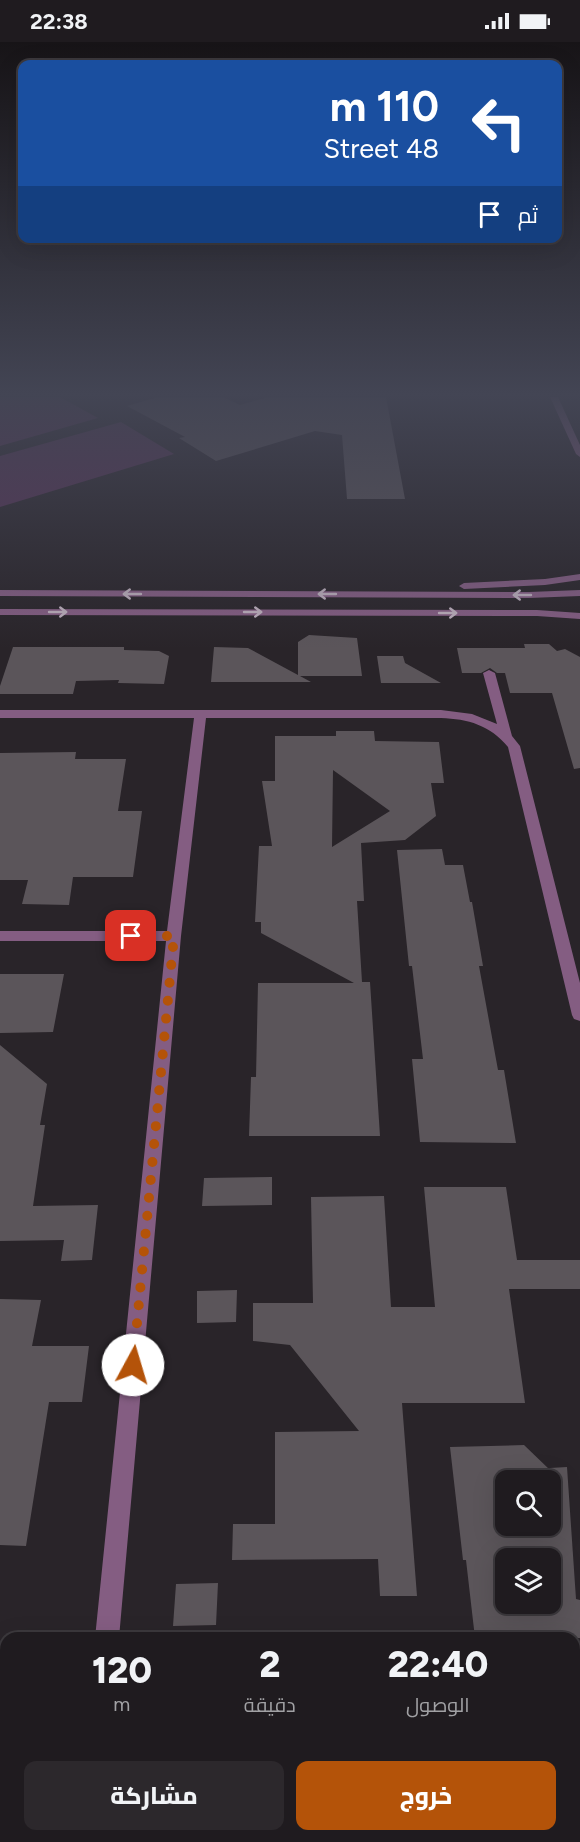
<!DOCTYPE html>
<html lang="ar">
<head>
<meta charset="utf-8">
<style>
  body { margin:0; font-family:Figtree,Cairo,sans-serif; background:#2c282c; color:#f1f3f6; direction:rtl; height:100vh; display:flex; flex-direction:column; font-size:22px; white-space:nowrap }
  * { box-sizing:border-box; margin:0 }
  p { font-size:20px; color:#a1a1a4 }
  .icon { flex:none; width:33px; height:33px; fill:none; stroke:currentColor; stroke-width:2; stroke-linecap:round; stroke-linejoin:round }
  .map { position:relative; flex:1; overflow:hidden; direction:ltr }
  .side { position:absolute; left:0px; top:1590px; width:580px; height:210px; display:flex; flex-direction:column; background:#1f1b1f; border-radius:18px 18px 0 0; box-shadow:0 6px 24px #0002,0 0 0 2px #3c393d; direction:rtl }
  .side>* { flex:none }
  .hud { position:absolute; left:18px; top:18px; width:544px; height:183px; border-radius:12px; box-shadow:0 6px 24px #0002,0 0 0 2px #3c393d; direction:rtl; background:#1a4fa0; color:#fff; overflow:hidden }
  .controls { position:absolute; left:495px; top:1428px; display:grid; gap:12px }
  .controls a { display:grid; place-items:center; width:66px; height:66px; border-radius:12px; background:#1f1b1f; box-shadow:0 6px 24px #0002,0 0 0 2px #3c393d; font-size:30px }
  .pin { position:absolute; display:grid; place-items:center; width:51px; height:51px; color:#fff; margin:-26px; border-radius:12px; box-shadow:0 3px 9px #0006 }
  .me { position:absolute; width:66px; margin:-33px; rotate:6deg; stroke-linejoin:round; filter:drop-shadow(0 0 4px #0008) }
  .turn { display:flex; align-items:center; gap:21px; height:126px; padding:0 24px; font-size:27px }
  .turn .icon { width:78px; height:78px; stroke-width:2.5 }
  .turn b { display:block; font-size:42px; line-height:51px }
  .then { display:flex; align-items:center; height:57px; padding:0 24px; background:#0003; gap:12px; font-size:22px }
  .eta { display:flex; justify-content:space-evenly; align-items:center; height:102px; text-align:center }
  .eta b { font-size:36px; font-weight:800; line-height:42px }
  .cta { display:flex; gap:12px; margin-top:auto; padding:12px 24px }
  .cta a { flex:1; height:69px; border-radius:12px; background:#b45309; color:#fff; font-size:24px; font-weight:800; line-height:69px; text-align:center }
  .cta a+a { background:#2c282c; color:#f1f3f6 }
  .status { display:flex; justify-content:space-between; align-items:center; height:42px; padding:0 30px; background:#1f1b1f; direction:ltr }
  .status svg { height:16px; fill:currentColor }
  .map>svg:first-child { display:block }
</style>
</head>
<body>
<div class="status"><b>22:38</b><svg viewBox="0 0 49 12"><path d="M0 12V9h3v3zM5 12V6h3v6zM10 12V3h3v9zM15 12V0h3v12zM26 1h20v11H26zM47 4h2v5h-2z"/></svg></div>
<div class="map">
<svg width="580" height="1800" viewBox="0 0 580 1800">
  <rect width="100%" height="100%" fill="#292429"/>
  <!-- green -->
  <path fill="#593258" d="M0 355H60L98 376 0 404Z
    M121 380 174 412 0 465V414Z"/>
  <!-- building -->
  <path fill="#5b555a" fill-rule="evenodd" d="M158 355H223L240 363 268 355H386L405 457H347L342 393 315 389 216 419 179 396 185 395 127 364Z
    M309 593 357 596 362 634H300L311 640H211L214 605 248 606 298 633V600Z
    M524 602H549L557 609 565 607 580 615V726L574 727 552 651H510L505 631H497L490 626 481 631H462L457 606H525Z
    M13 605H124V608L159 609 169 614 164 642 118 641 119 638 76 639 73 652H0V644Z
    M377 614H403L405 621 441 641H381Z
    M336 689H374L375 699 439 700 444 741H431L436 774 405 798 361 801 364 859H357L362 940H370L380 1094H249L251 1035H256L258 941H354L261 891V880H255L259 804H272L262 739H275V694H336ZM333 728 390 769 332 805Z
    M76 710 75 717H126L118 769H142L133 835H73L69 863 22 862 28 838H0V711Z
    M442 807 445 823H463L470 860H472L483 924H479L498 1028H504L516 1101 420 1100 412 1017H423L412 924H409L397 808Z
    M0 932H64L53 990 0 991Z
    M0 1003 47 1042 40 1083H45L33 1164 98 1163 92 1218 61 1219 64 1198 0 1199Z
    M272 1135V1163L202 1164 204 1136Z
    M424 1145H506L517 1218H580V1247H509L525 1361H402L417 1554H380L378 1517 232 1518 233 1482H275V1390L359 1389 290 1303 253 1299V1261H313L311 1155 384 1154 391 1265H435Z
    M237 1248 236 1280 197 1281V1249Z
    M0 1257 41 1258 32 1304H89L82 1360H49L26 1504 0 1503Z
    M524 1403 550 1428V1426L567 1425 576 1557 580 1558V1596H475L466 1518H463L450 1405ZM506 1438H550V1484H506ZM506 1516H550V1562H506Z
    M218 1541 216 1583 173 1584 176 1542Z"/>
  <g fill="none" stroke-linecap="round" stroke-linejoin="round">
    <!-- minor -->
    <path fill="#845d82" fill-rule="evenodd" d="M550 355H558L580 403V415L576 412Z
      M580 532V538L545 543 464 547 459 544 464 541 545 537Z
      M0 548 529 550 580 548V554L529 556 0 554Z
      M0 567 537 568 580 571V577L537 574 0 573Z
      M489 628 495 631 512 694 520 704 580 941V979L574 977 572 973 508 705C490 683 468 677 441 676H206L181 894 119 1596H95L166 899H0V889H167L194 676H0V668H441L472 672 497 682 483 631Z
      M74 1794H100V1800H74Z"/>
  </g>
  <!-- one-way arrows -->
  <defs><path id="oneway-shaft" d="M-6 0H5M1.5-3L5.5 0L1.5 3" fill="none" stroke-width="1.6" stroke-linecap="round" stroke-linejoin="round" transform="scale(1.5)"/></defs>
  <g stroke="#bfb1be">
    <use href="#oneway-shaft" transform="translate(132 552) rotate(-180)"/>
    <use href="#oneway-shaft" transform="translate(327 552) rotate(-180)"/>
    <use href="#oneway-shaft" transform="translate(522 553) rotate(-180)"/>
    <use href="#oneway-shaft" transform="translate(58 570)"/>
    <use href="#oneway-shaft" transform="translate(253 570)"/>
    <use href="#oneway-shaft" transform="translate(448 571)"/>
  </g>
  <!-- sky -->
  <linearGradient id="sky" x2="0" y2="1"><stop stop-color="#171417"/><stop offset="0.58" stop-color="#434554"/><stop offset="1" stop-color="#434554" stop-opacity="0"/></linearGradient>
  <rect width="580" height="607" fill="url(#sky)"/>
  <g fill="none" stroke-linecap="round" stroke-linejoin="round">
    <!-- route -->
    <path stroke="#b45309" stroke-width="10" stroke-dasharray="0 18" d="M131 894H174L133 1323"/>
  </g>
</svg>
<div class="controls">
<a><svg class="icon" aria-label="search" viewBox="0 0 24 24"><circle cx="10" cy="10" r="6"/><path d="M15 15l6 6"/></svg></a>
<a><svg class="icon" aria-label="layers" viewBox="0 0 24 24"><path d="M12 4l9 5-9 5-9-5zM3 14l9 5 9-5"/></svg></a>
</div>
<div class="pin" style="left:131px;top:894px;background:#d93025"><svg class="icon" aria-label="arrive" viewBox="0 0 24 24"><path d="M6 21V4h12l-3 4 3 4H6"/></svg></div>
<svg class="me" style="left:133px;top:1323px" viewBox="-20 -20 40 40"><circle r="19" fill="#fff"/><path d="M0-13L10 11 0 6-10 11z" fill="#b45309"/></svg>
<div class="hud">
<div class="turn"><svg class="icon" aria-label="left" viewBox="0 0 24 24"><path d="M17 20v-9H6M10 6l-5 5 5 5"/></svg><div><b>110 m</b>Street 48</div></div>
<div class="then">ثم<svg class="icon" aria-label="arrive" viewBox="0 0 24 24"><path d="M6 21V4h12l-3 4 3 4H6"/></svg></div>
</div>
<section class="side">
<div class="eta">
<div><b>22:40</b><p>الوصول</p></div>
<div><b>2</b><p>دقيقة</p></div>
<div><b>120</b><p>m</p></div>
</div>
<div class="cta"><a>خروج</a><a>مشاركة</a></div>
</section>
</div>
</body>
</html>
